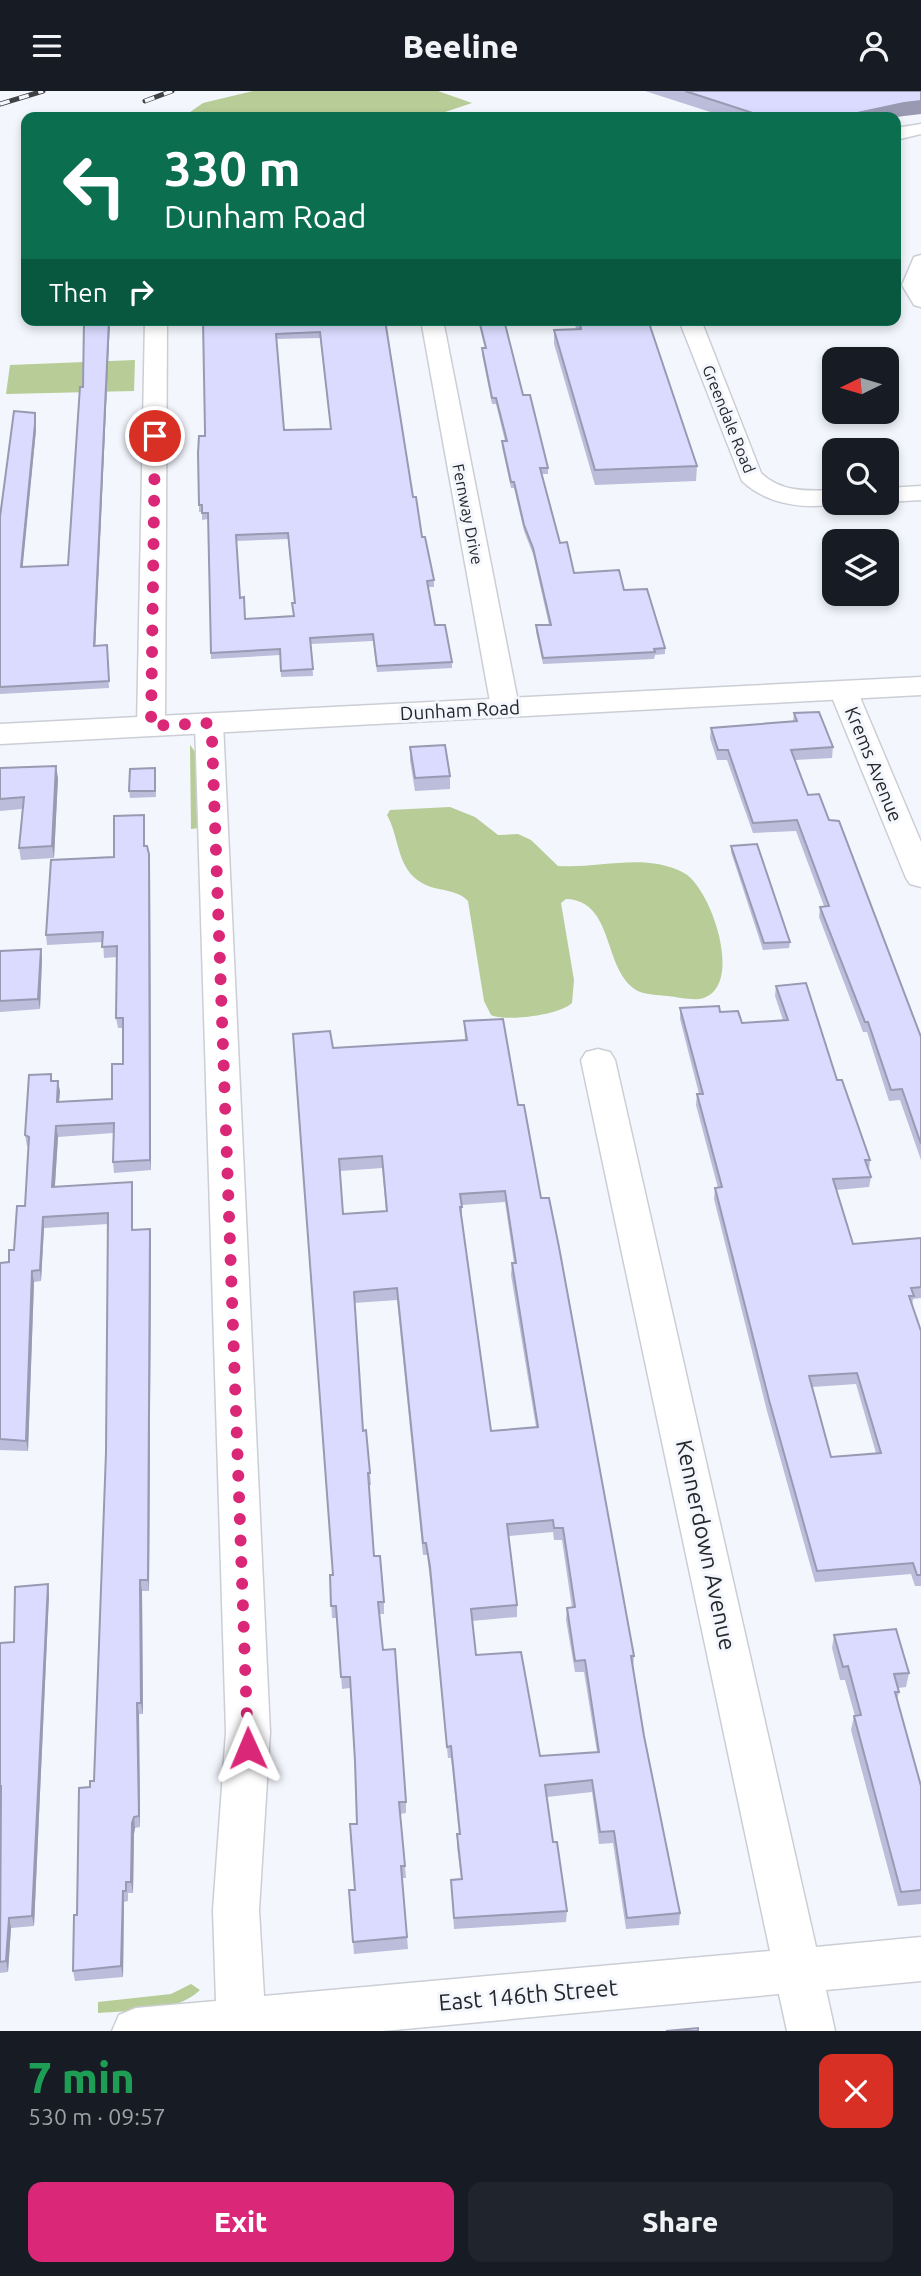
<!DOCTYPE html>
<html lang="en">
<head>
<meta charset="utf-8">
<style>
  body { margin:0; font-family:Ubuntu,sans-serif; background:#20242c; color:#f1f3f6; height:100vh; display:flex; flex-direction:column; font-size:26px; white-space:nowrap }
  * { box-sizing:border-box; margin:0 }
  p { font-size:23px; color:#9ea1a6 }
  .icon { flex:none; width:38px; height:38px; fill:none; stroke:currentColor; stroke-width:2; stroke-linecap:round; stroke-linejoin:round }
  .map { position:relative; height:1940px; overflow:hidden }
  .drawer { display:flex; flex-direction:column; background:#171b24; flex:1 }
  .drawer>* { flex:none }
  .hud { position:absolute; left:21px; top:21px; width:880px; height:214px; border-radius:14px; box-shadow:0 4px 10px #0003; background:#0b6e4f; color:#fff; overflow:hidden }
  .needle { width:46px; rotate:265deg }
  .tools { position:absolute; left:822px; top:256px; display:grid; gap:14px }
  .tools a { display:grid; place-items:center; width:77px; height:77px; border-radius:14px; background:#171b24; box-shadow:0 4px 10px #0003; font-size:35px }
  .pin { position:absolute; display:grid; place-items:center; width:60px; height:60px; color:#fff; margin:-30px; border:4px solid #fff; border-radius:50%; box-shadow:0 2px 7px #0007 }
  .me { position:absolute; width:77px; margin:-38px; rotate:359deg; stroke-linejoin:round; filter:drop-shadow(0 0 5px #0008) }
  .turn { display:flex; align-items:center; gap:24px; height:147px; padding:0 28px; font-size:32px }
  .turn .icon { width:91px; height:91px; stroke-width:2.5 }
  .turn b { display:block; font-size:49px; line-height:60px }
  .then { display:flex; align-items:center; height:66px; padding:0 28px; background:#0003; gap:14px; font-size:26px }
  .round { display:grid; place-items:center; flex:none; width:74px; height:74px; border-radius:14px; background:#20242c }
  .summary { display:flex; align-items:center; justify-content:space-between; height:119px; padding:0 28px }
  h1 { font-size:42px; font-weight:800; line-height:52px; color:#1e9e55 }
  .action { display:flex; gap:14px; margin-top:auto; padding:14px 28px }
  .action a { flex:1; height:80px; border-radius:14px; background:#db2777; color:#fff; font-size:28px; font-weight:800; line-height:80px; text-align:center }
  .action a+a { background:#20242c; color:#f1f3f6 }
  header { display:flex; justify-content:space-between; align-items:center; height:91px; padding:0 28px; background:#171b24; font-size:32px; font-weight:800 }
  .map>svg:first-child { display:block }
</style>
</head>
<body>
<header><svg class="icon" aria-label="menu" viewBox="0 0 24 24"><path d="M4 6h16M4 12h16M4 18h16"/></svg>Beeline<svg class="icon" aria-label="person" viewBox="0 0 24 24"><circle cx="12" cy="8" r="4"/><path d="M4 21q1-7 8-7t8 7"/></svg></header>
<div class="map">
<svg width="921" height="1940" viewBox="0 0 921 1940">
  <rect width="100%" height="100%" fill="#f3f6fd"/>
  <!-- green -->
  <path fill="#b7cc97" d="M253 0H438L472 12 430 26H183L203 12Z
    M135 269 134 300 6 303 10 274Z
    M190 654 196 662 199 737 191 738Z
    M450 716 475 726 498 744 518 743 531 749 558 775C599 778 645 761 684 782 711 796 747 900 699 908 690 909 677 906 668 905 658 904 645 904 636 899 602 877 615 810 566 808L561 812 574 889 572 912C560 924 506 931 491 924L484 910 468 810C456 797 437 801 422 792 396 777 400 747 387 724L390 719Z
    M191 1893 200 1899C175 1923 130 1919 98 1922V1911L171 1903Z"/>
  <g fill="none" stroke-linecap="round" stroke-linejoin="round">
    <defs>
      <path id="minor" d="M921 33V43L896 49V37Z
        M921 164V216L914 214 902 194 914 166Z
        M145 229H167L165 635 161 641 151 643 141 641 137 635Z
        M421 229H443L519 616 515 622 505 624 495 622 491 616Z
        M679 229H701L761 382C782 402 808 400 835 399V411H843C809 420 767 414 742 390Z
        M921 395V409L887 411V397Z
        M843 591 853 593 857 599 921 751V796L910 793 906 787 829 599 833 593Z
        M209 624 219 626 223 632 270 1641 259 1819 264 1905 770 1860 581 969 586 961 598 958 610 961 615 969 816 1856 921 1846V1890L826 1899 835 1940H787L779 1903 383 1940H112L119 1924 136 1917 216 1910 213 1819 226 1641 195 632 199 626Z"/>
      <path id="tertiary" d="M921 586V604L0 653V633Z"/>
    </defs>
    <!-- minor casing -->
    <use href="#minor" stroke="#ccced5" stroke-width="3"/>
    <!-- tertiary casing -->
    <use href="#tertiary" stroke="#ccced5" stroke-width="3"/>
    <!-- minor -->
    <use href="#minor" fill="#fff" fill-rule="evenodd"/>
    <!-- tertiary -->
    <use href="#tertiary" fill="#fff" fill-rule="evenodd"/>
    <defs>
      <path id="rail" d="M145 10 172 0
        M0 13 43 0"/>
    </defs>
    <!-- rail casing -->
    <use href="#rail" stroke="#3f4143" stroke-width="5"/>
    <!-- rail -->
    <use href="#rail" stroke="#f3f6fd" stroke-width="3.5" stroke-dasharray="10" stroke-linecap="butt"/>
  </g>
  <!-- wall -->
  <path fill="#bcbcdb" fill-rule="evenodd" d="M645 0H921L902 25 896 26H726Z
    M84 229H110L95 555 107 554 109 597 0 603V426L36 339 22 476 68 474 83 296Z
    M203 229H385L413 406 422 446 434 489V496H428L435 534 452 571V577L377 581 373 550 311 553 313 585 281 586 280 564 211 568 208 428 202 429V421H199V414L205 345ZM320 247 331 338 284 339 276 248ZM288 448 294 512 293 525 245 528 240 507 236 450Z
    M478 229H504L523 304 548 377V383H542L560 452 574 482 624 499 665 557V563L655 564 654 568 543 573 536 541V534H549L533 463 524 440 514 397H511L502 356V350H505L496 313H492L482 263V257H485Z
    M574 229H648L697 375 696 390 595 394 554 253V239L576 238Z
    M794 622 833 656 832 667 795 669 808 704 829 729 921 946V1069L900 1009 889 1010 867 941H863L819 826 820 816 824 815 796 740 753 742 727 669H717L710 647 711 637 793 630Z
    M410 656 450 685V698L415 700 410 669Z
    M0 677 58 687 54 767 21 769 19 757 22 718 0 720Z
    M155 677 156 706 130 707 129 700Z
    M145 734V755L150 773 151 1079 114 1082 113 1071V1042L58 1046 55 1096 133 1102V1139L150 1138 151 1149 149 1500H142L143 1623H139L140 1736 135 1737 134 1743 133 1802H128V1810L124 1811 123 1886 75 1890 73 1880 77 1824 90 1696 94 1690 106 1361 108 1133 44 1137 41 1190 34 1191 28 1360 0 1359V1172L9 1171 14 1159 25 1115 29 1056 27 1055 25 1044 52 990 60 1000 59 1011 112 1008 123 973V937H118L116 927 117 866 104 867 103 851 47 854 46 844 114 766Z
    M731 755 790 851 789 857 763 859 731 761Z
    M41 858 42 868 40 918 0 921V860Z
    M776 895 837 989 870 1069 869 1079 871 1086 869 1096 836 1099 853 1153 921 1147V1207L913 1208 912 1215 921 1240V1495H915L911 1483 815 1491 767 1320 714 1108 715 1097H718L696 1014 697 1003H699L680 928V917L720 921 742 932 783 929 775 905ZM856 1293 876 1362 831 1366 812 1296Z
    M464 930 518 1014 541 1107 634 1565 633 1577 644 1645 680 1822 679 1834 626 1838 613 1752 599 1753 592 1701 547 1706 553 1751 567 1820 566 1831 454 1838 451 1789 461 1788 457 1755V1743H459L451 1667H448L430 1488 427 1464H423L397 1209 354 1212 363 1340 370 1382 371 1394H369L374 1465 384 1511V1523H380L383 1559 406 1711V1722L400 1723 405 1775 406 1787H402L408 1858 354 1863 349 1799H355L357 1733 355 1676 350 1597 342 1598 337 1527H332L330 1484H333V957L465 949ZM382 1077 386 1120 343 1123 340 1080ZM505 1111 514 1172H512L511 1184 536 1336 491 1340 462 1128V1114ZM553 1441 554 1449H562L572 1517H567L566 1529 575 1581H584L597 1661 540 1665 476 1564 472 1530 517 1526V1514L509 1445Z
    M48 1493 49 1504 34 1835 11 1837 8 1881 0 1882V1552L14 1551Z
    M834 1544 909 1582 906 1596 898 1597 899 1601 897 1609 921 1695V1813L898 1815 851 1639 854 1625H855L845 1589H840L832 1557Z"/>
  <!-- shaded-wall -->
  <path fill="#9999b2" d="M921 10V23L896 26H841L848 24 904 12Z
    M109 229H110L95 562 94 555Z
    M35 322 36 339 22 483 21 476Z
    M56 675 58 687 54 767 52 755Z
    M144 724 145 734V766L144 755Z
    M149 763 150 773 151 1079 150 1069Z
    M41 858 42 868 40 918 38 908Z
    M58 990 60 1000 58 1022 57 1011Z
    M56 1035 58 1046 54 1107 52 1096Z
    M132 1091 133 1102V1150L132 1139Z
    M43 1126 44 1137 41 1190 40 1179Z
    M150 1138 151 1149 149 1500 148 1489Z
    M32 1180 34 1191 28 1360 26 1350Z
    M140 1489 142 1500 143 1623 141 1612Z
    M48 1493 49 1504 34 1835 32 1825Z
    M137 1612 139 1623 140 1736 139 1725Z
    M134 1726 135 1737 134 1743 133 1802 131 1791 132 1732Z
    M123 1800 124 1811 123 1886 121 1875Z
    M9 1827 11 1837 8 1881 6 1870Z"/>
  <!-- building -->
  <path fill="#dbdbff" stroke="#9999b2" stroke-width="2" fill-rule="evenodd" d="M685 0H921V10L904 12 848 24 841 26H753L759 24Z
    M84 229H109L94 555 107 554 109 590 0 596V426L14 320 35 322V333L21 476 68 474 80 296H83Z
    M203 229H385L413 406H416L422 446H425L434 489 427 490 435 534H445L452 571 377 575 373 543 310 547 313 578 281 580 280 558 211 562 208 422H202V414H199L198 362 199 345H205V340ZM320 241 331 338 284 339 276 243ZM288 442 295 512H292L294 525 245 528 244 506 240 507 236 444Z
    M479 229H504L523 304H530L548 377H540L560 452 567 451 574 482 619 479 624 499 647 498 665 557 654 558 655 561 543 567 536 534H551L533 457 524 434 514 391H511L502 350H507L496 307H492L482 257H486Z
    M579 229H648L697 375 595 379 554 239 581 238Z
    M819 621 833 656 791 659 808 704 819 703 829 729 839 730 921 946V1053L902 998 891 999 868 931H865L820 816 829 815 797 729 753 732 728 659H718L711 637 797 630 794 622Z
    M445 654 450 685 415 687 410 656Z
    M56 675 52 755 19 757 24 706 0 708V677Z
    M155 677V700H129L130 678Z
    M144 724V755H147L149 763 150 1069 113 1071 114 1032 56 1035 52 1096 132 1091V1139L150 1138 148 1489H140L141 1612H137L139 1725 134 1726 132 1732 131 1791H126V1800H123L121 1875 73 1880 74 1824H77L79 1697 90 1696V1690H94L106 1361 108 1122 43 1126 40 1179 32 1180 26 1350 0 1348V1172L9 1171V1159H14L17 1115H25L29 1046 25 1044 29 984 51 983V990H58L57 1011 112 1008V973H123V927H116L117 855 102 856 103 841 46 844 51 769 114 766V725Z
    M757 753 790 851 764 852 731 755Z
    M41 858 38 908 0 910V860Z
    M806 892 837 989H842L870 1069H865L871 1086 833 1088 853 1153 921 1147V1196L911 1197 914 1205H909L921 1240V1484H917L913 1472 817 1480 769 1309 715 1097 722 1096 697 1003H703L680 917 719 915 720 921 738 920 742 932 788 929 776 895ZM857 1282 881 1362 831 1366 809 1285Z
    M503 928 518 1014H524L541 1107H549L559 1156 634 1565H631L644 1645 680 1822 627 1827 614 1740 600 1741 592 1689 545 1694 553 1751H557L567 1820 454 1827 451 1789 462 1788 457 1743H460L451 1655 447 1656 430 1476 426 1452H423L397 1197 354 1201 363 1340 366 1339 370 1382H368L374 1465H380L384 1511H378L383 1559 395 1558 406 1711H399L405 1775H401L407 1846 353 1851 349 1799H355L350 1733H357L355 1670 350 1586H341L336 1515H331L330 1484H333L293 943 330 940 333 957 467 949 464 930ZM382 1065 387 1120 343 1123 339 1068ZM505 1100 516 1172H512L538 1336 491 1340 460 1116H462L460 1103ZM553 1429 554 1437H563L575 1516 567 1517 575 1570 585 1569 599 1661 540 1665 521 1561 476 1564 471 1518 517 1514 507 1433Z
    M48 1493 32 1825 9 1827 6 1870 0 1871 1 1695H0V1552L14 1551 15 1496Z
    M896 1538 909 1582 894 1583 899 1601H895L921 1695V1799L901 1801 854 1625 861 1624 848 1575 843 1576 834 1544Z
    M698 1937V1940H666Z"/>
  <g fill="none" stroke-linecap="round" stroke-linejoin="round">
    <!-- route -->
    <path stroke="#db2777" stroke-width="12" stroke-dasharray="0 21.6" d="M155 345 151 635 209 632 212 648 248 1657"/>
  </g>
  <g text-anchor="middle" stroke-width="6" stroke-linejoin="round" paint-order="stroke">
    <!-- far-street labels -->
    <g font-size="16" fill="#262729" stroke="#f3f6fd">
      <text transform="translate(729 328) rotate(68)" y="6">Greendale Road</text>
      <text transform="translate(468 423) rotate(79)" y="6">Fernway Drive</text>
    </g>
    <!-- street labels -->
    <g font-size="19" fill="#262729" stroke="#f3f6fd">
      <text transform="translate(460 619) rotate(-3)" y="7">Dunham Road</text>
      <text transform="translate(874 673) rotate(68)" y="7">Krems Avenue</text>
    </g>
    <!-- near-street labels -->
    <g font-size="23" fill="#262729" stroke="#f3f6fd">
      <text transform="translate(706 1454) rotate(78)" y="8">Kennerdown Avenue</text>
      <text transform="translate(528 1904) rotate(-5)" y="8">East 146th Street</text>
    </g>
  </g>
</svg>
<div class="tools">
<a><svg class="needle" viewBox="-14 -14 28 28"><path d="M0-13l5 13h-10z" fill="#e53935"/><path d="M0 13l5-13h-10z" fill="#9ea1a6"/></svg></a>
<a><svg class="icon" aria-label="search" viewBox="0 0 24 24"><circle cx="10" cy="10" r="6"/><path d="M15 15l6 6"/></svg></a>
<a><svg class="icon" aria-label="layers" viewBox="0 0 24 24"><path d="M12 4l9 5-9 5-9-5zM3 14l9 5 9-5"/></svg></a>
</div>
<div class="pin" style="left:155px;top:345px;background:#d93025"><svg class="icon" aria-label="arrive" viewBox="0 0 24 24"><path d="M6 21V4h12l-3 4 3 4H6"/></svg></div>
<svg class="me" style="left:248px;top:1657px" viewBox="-20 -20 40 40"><path d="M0-17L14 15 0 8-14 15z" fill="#db2777" stroke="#fff" stroke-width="4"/></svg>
<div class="hud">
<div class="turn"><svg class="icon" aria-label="left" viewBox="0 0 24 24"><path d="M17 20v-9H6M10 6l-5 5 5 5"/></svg><div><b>330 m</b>Dunham Road</div></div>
<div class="then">Then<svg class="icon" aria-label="right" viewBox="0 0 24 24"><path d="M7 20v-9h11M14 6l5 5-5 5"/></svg></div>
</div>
</div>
<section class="drawer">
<div class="summary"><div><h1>7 min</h1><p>530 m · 09:57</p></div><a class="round" style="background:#d93025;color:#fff"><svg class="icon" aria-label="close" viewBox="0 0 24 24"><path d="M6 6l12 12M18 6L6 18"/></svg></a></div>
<div class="action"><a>Exit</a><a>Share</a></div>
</section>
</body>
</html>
